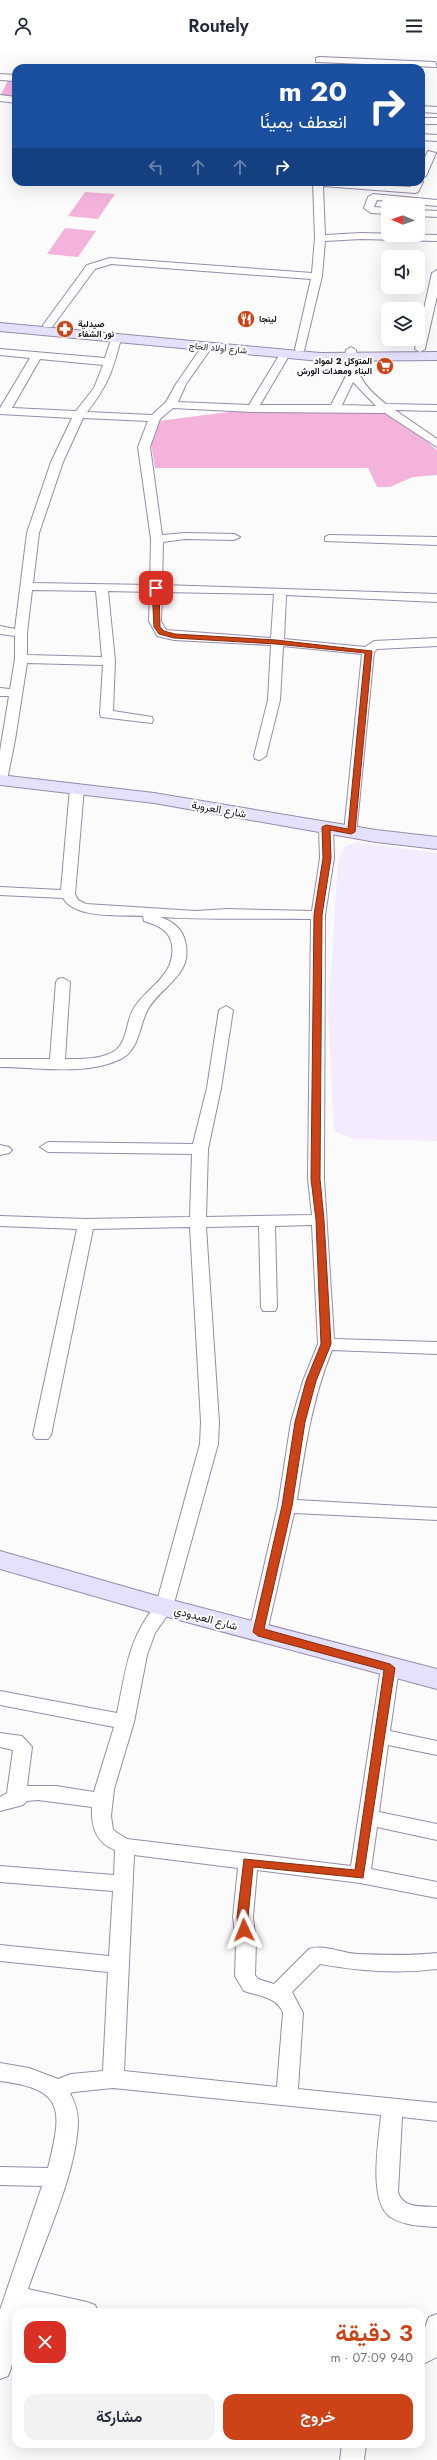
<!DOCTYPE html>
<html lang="ar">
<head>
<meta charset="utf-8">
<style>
  body { margin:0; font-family:Jost,Vazirmatn,sans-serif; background:#f2f2f3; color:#1f2937; direction:rtl; height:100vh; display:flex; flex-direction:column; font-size:15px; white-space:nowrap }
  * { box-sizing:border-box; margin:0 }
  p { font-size:13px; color:#747a83 }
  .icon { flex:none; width:22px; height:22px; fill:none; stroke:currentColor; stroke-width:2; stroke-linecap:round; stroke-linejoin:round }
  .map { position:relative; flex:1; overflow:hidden; direction:ltr }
  .drawer { position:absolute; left:12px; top:2256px; width:413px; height:140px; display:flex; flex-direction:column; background:#fff; border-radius:12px; box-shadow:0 4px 16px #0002; direction:rtl }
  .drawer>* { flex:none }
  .banner { position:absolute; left:12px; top:12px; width:413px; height:122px; border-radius:12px; box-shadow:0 4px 16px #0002; direction:rtl; background:#1a4fa0; color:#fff; overflow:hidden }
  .needle { width:26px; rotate:272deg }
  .tools { position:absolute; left:381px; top:146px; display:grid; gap:8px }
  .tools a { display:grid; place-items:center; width:44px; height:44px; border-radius:8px; background:#fff; box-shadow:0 4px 16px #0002; font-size:20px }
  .pin { position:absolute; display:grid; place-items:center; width:34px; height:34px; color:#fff; margin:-17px; border-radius:8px; box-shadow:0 2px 6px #0006 }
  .me { position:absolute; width:44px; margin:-22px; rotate:358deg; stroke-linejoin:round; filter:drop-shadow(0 0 3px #0008) }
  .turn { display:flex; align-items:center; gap:14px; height:84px; padding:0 12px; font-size:18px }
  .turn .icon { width:52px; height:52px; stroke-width:2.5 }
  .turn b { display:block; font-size:28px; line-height:34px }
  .lanes { display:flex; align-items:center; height:38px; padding:0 12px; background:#0003; justify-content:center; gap:20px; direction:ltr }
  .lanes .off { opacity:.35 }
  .round { display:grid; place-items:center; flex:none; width:42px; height:42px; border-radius:12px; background:#f2f2f3 }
  .headline { display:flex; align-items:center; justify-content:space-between; height:68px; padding:0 12px }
  h1 { font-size:24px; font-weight:600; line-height:30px; color:#cb4316 }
  .cta { display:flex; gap:8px; margin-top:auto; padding:8px 12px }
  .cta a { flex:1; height:46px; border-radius:12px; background:#cb4316; color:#fff; font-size:16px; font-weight:600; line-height:46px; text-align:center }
  .cta a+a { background:#f2f2f3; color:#1f2937 }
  header { display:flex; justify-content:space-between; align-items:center; height:52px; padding:0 12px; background:#fff; font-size:18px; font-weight:600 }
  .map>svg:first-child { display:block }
</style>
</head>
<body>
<header><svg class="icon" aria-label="menu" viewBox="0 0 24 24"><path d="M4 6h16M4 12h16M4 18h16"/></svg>Routely<svg class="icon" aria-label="person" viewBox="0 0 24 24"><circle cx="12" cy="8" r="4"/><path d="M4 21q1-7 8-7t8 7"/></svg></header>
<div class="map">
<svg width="437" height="2408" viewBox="0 0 437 2408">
  <rect width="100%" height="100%" fill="#fbfbfb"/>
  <!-- built -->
  <path fill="#f4ecfe" d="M357 790 437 801V1089L352 1087 334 1079 328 962 338 809 345 794Z"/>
  <!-- green -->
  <path fill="#f4b3db" d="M9 27H16V46L0 44Z
    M85 140 115 142 98 167 68 164Z
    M65 176 96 179 78 205 47 202Z
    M252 357 389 358 437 398V423L413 425 390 435H377L368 416H155L151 392 159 369Z"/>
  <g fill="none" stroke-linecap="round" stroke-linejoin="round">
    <defs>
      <path id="street" d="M319 5 435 10 437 15 316 10V6Z
        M0 22 16 23V29L0 28Z
        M0 43 16 45V51L0 49Z
        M421 54 437 55V61L421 60Z
        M421 66H437V72H421Z
        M421 82 437 83V89L421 88Z
        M428 99 436 101 426 124 421 127V113Z
        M421 128 423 130 418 140 415 141 323 134 325 183 361 181 437 183V189L361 187 325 189 322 224 304 299H296L295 297 311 227 111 212 95 217 52 275H44L43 273 87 213 110 206 312 221 315 186 313 130 411 135 413 130H421Z
        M373 142 437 148V154L377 148 374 155 388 156V162L371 161 364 156 368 145Z
        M418 158 437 159V165L418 164Z
        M437 218V244L425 297 420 300 415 297 432 221Z
        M116 284 121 287C112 320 109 332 87 360L152 363 166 350 176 332 203 293 207 292 212 295 186 332 178 350 249 353 280 302 285 299 290 302 260 353H331L348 320 344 312 346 298 351 295 356 298C354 323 367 337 386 352L437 353V359L395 358 437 387V395L385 361 252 360 173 356 160 367 150 395 162 483 185 481 234 482 240 485 234 488 185 487 163 490 162 533 437 542V550L286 543 284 587 365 595 374 589 437 586V594L377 597 374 600 356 783 351 784 344 780 362 602 283 594 280 648 266 704 260 708 255 707 254 704 268 648 271 593 174 588 157 584 149 569 150 540 108 539 115 609 113 659 152 665 153 668 152 671 101 665 100 662 103 613 27 611 15 688 7 728 0 732V699L9 644H0V636L10 637 15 607V584L0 582V574L15 577 27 481 51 410 72 366 0 362V356L30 306 0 303V297L105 306 111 287ZM40 307 103 313 94 336 76 359 12 356ZM353 330 376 354 342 353ZM83 366 148 369 138 395 151 487 150 533 33 531 39 481 63 410ZM32 538 96 539 102 605 27 603V581ZM162 540 274 542 271 586 166 578 161 569Z
        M329 483 437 485V493L325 489V485Z
        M77 732 84 736 75 842 78 848 86 852 196 859 227 857 312 859 320 806 319 775 326 771 333 775 334 806 325 863 324 1127 334 1287 437 1290V1302L332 1298C312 1347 305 1396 297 1448L437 1456V1468L294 1461 267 1580 264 1585 258 1587 252 1585 249 1580 278 1454 291 1370 303 1329 318 1292 312 1173 275 1174 277 1255 275 1259H263L261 1255 259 1174 206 1175 219 1370 218 1392 173 1555 155 1581 147 1603 134 1670 114 1737 111 1764 113 1778 127 1787 351 1814 381 1616 383 1611 390 1609 397 1611 399 1616 390 1679 437 1689V1703L388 1693 379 1760 437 1772V1788L377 1775 371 1817 437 1830V1846L360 1831 257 1818 253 1865 256 1890 255 1923 258 1927 274 1932 309 1897C324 1892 341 1901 357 1902 384 1903 410 1904 437 1901V1917C397 1922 359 1919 320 1912L292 1940 303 1961 298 2037 437 2051V2069L402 2065 398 2140C403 2157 422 2154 437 2155V2175C422 2174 406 2174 392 2166 367 2152 379 2088 381 2063L113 2036 74 2040 70 2041C75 2051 78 2059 78 2070 77 2120 44 2189 28 2237L87 2250 95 2253 98 2260H42L23 2256 22 2260H16C16 2282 17 2304 8 2324L0 2327V2258L42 2134 0 2133V2115L48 2116C62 2059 66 2037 0 2029V2011L29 2016 58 2027 71 2022 103 2019 108 1920 0 1909V1893L109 1904 113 1839 0 1830V1814L114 1823 115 1798C96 1790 91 1775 92 1755L38 1748 27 1749 23 1753 0 1759V1745L7 1741 13 1698 0 1695V1681L22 1684 32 1695 27 1734H56L94 1740 114 1675 0 1653V1639L117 1661C126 1620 127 1588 156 1553L200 1392 201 1370 190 1175 93 1177 51 1383 48 1387H36L33 1383 77 1177 0 1174V1164L86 1167 190 1165 192 1102 48 1100 40 1095 48 1090 193 1092 207 1036 219 958 226 954 233 958 221 1036 208 1097 206 1165 312 1163 308 1127 311 867C261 866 210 868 160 865 172 869 182 876 185 889 194 923 162 933 148 957 139 973 140 997 121 1007 86 1024 38 1015 0 1015V1007H50L56 930 58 927 63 926 70 930 65 1007C80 1007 102 1008 116 998 128 988 126 968 134 956 148 934 176 923 172 893 170 878 157 873 144 869L143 864C121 863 75 867 63 846L0 843V835L61 838 70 736ZM134 1803 238 1816 233 1865 236 1890 235 1924 244 1939C258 1944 278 1945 283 1961L277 2035 124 2019Z
        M0 1093 9 1095 12 1098 9 1101 0 1103Z
        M437 2262V2305L421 2313C421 2297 422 2280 429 2265Z
        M342 2392H366L364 2408H340Z"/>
      <path id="secondary" d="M0 271 320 301 437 300V308L320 309 0 279Z
        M0 723 154 741 376 778 437 785V797L376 790 154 751 0 733Z
        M0 1499 164 1546 437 1617V1637L164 1564 0 1517Z"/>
    </defs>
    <!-- street casing -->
    <use href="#street" stroke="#988aaa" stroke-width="2"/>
    <!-- secondary casing -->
    <use href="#secondary" stroke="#988aaa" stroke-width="2"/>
    <!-- street -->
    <use href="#street" fill="#fff" fill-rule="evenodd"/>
    <!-- secondary -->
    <use href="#secondary" fill="#e4e1fd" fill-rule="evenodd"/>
  </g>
  <!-- route -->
  <path fill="#cb4316" stroke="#842c0e" d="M156 534 159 536 160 575 164 579 175 582 276 588 372 599 355 780 351 782 330 778 331 806 322 863 320 1127 324 1168 331 1292 316 1329 305 1370 292 1454 264 1577 390 1612 395 1616 363 1826 253 1815 248 1865 250 1878 244 1883 238 1878 237 1865 244 1807 355 1818 384 1618 258 1584 253 1580 282 1454 295 1370 306 1329 321 1292 316 1168 311 1127 314 863 323 806 322 775 326 773 348 777 365 601 276 592 174 586 159 582 154 575 152 536Z"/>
  <!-- icons -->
  <defs>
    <symbol id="restaurant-disc" viewBox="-11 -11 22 22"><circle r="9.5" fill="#cb4316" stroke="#fff"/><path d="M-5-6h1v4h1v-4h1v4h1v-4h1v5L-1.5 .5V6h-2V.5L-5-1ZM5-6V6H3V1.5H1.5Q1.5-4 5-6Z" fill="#fff"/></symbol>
    <symbol id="pharmacy-disc" viewBox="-11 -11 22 22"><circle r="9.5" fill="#cb4316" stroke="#fff"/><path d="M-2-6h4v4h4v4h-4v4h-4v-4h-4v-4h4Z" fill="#fff"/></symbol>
    <symbol id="supermarket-disc" viewBox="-11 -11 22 22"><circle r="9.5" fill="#cb4316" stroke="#fff"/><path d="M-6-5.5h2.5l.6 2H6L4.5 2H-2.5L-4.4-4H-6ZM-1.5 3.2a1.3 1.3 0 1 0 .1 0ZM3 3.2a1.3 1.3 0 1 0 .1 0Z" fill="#fff"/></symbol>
  </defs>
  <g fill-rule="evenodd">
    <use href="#restaurant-disc" x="236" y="257" width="20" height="20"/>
    <use href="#pharmacy-disc" x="55" y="267" width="20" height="20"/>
    <use href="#supermarket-disc" x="375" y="304" width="20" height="20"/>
  </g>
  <g text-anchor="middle" stroke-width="4" stroke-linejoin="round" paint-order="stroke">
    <!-- far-poi labels -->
    <g font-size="9" font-weight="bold" fill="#16111c" stroke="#fff" text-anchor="start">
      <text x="259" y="270">لينجا</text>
      <text x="78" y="275">صيدلية<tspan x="78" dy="10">نور الشفاء</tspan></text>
      <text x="372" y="312" text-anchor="end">المتوكل 2 لمواد<tspan x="372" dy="10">البناء ومعدات الورش</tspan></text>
    </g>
    <!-- far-street labels -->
    <g font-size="9" fill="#16111c" stroke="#fff">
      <text transform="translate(218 296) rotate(5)" y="3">شارع أولاد الحاج</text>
    </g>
    <!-- street labels -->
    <g font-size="11" fill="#16111c" stroke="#fff">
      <text transform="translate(219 757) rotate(10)" y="4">شارع العروبة</text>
      <text transform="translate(206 1566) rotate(15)" y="4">شارع العيدودي</text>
    </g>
  </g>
</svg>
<div class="tools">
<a><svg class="needle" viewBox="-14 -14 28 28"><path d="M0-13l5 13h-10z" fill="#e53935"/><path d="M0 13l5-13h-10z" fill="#747a83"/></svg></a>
<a><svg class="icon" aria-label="sound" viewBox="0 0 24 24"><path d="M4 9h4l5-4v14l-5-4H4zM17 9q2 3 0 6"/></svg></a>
<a><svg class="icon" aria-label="layers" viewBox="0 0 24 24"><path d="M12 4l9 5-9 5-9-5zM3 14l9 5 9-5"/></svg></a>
</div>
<div class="pin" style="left:156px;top:536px;background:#d93025"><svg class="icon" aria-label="arrive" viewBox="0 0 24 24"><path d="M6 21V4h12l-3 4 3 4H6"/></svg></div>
<svg class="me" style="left:244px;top:1878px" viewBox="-20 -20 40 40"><path d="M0-17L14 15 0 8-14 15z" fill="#cb4316" stroke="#fff" stroke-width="4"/></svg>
<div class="banner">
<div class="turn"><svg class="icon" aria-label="right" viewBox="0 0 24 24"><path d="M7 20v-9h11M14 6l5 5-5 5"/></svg><div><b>20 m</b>انعطف يمينًا</div></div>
<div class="lanes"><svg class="icon off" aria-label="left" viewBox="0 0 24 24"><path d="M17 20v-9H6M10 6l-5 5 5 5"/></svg><svg class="icon off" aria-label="ahead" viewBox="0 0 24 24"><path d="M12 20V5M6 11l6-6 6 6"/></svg><svg class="icon off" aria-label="ahead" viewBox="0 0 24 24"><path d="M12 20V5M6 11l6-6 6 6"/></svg><svg class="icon" aria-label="right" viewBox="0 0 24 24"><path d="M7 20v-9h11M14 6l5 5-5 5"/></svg></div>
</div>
<section class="drawer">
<div class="headline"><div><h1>3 دقيقة</h1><p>940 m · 07:09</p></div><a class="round" style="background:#d93025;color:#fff"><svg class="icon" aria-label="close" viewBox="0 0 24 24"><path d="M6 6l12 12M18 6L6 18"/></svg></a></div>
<div class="cta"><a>خروج</a><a>مشاركة</a></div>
</section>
</div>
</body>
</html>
